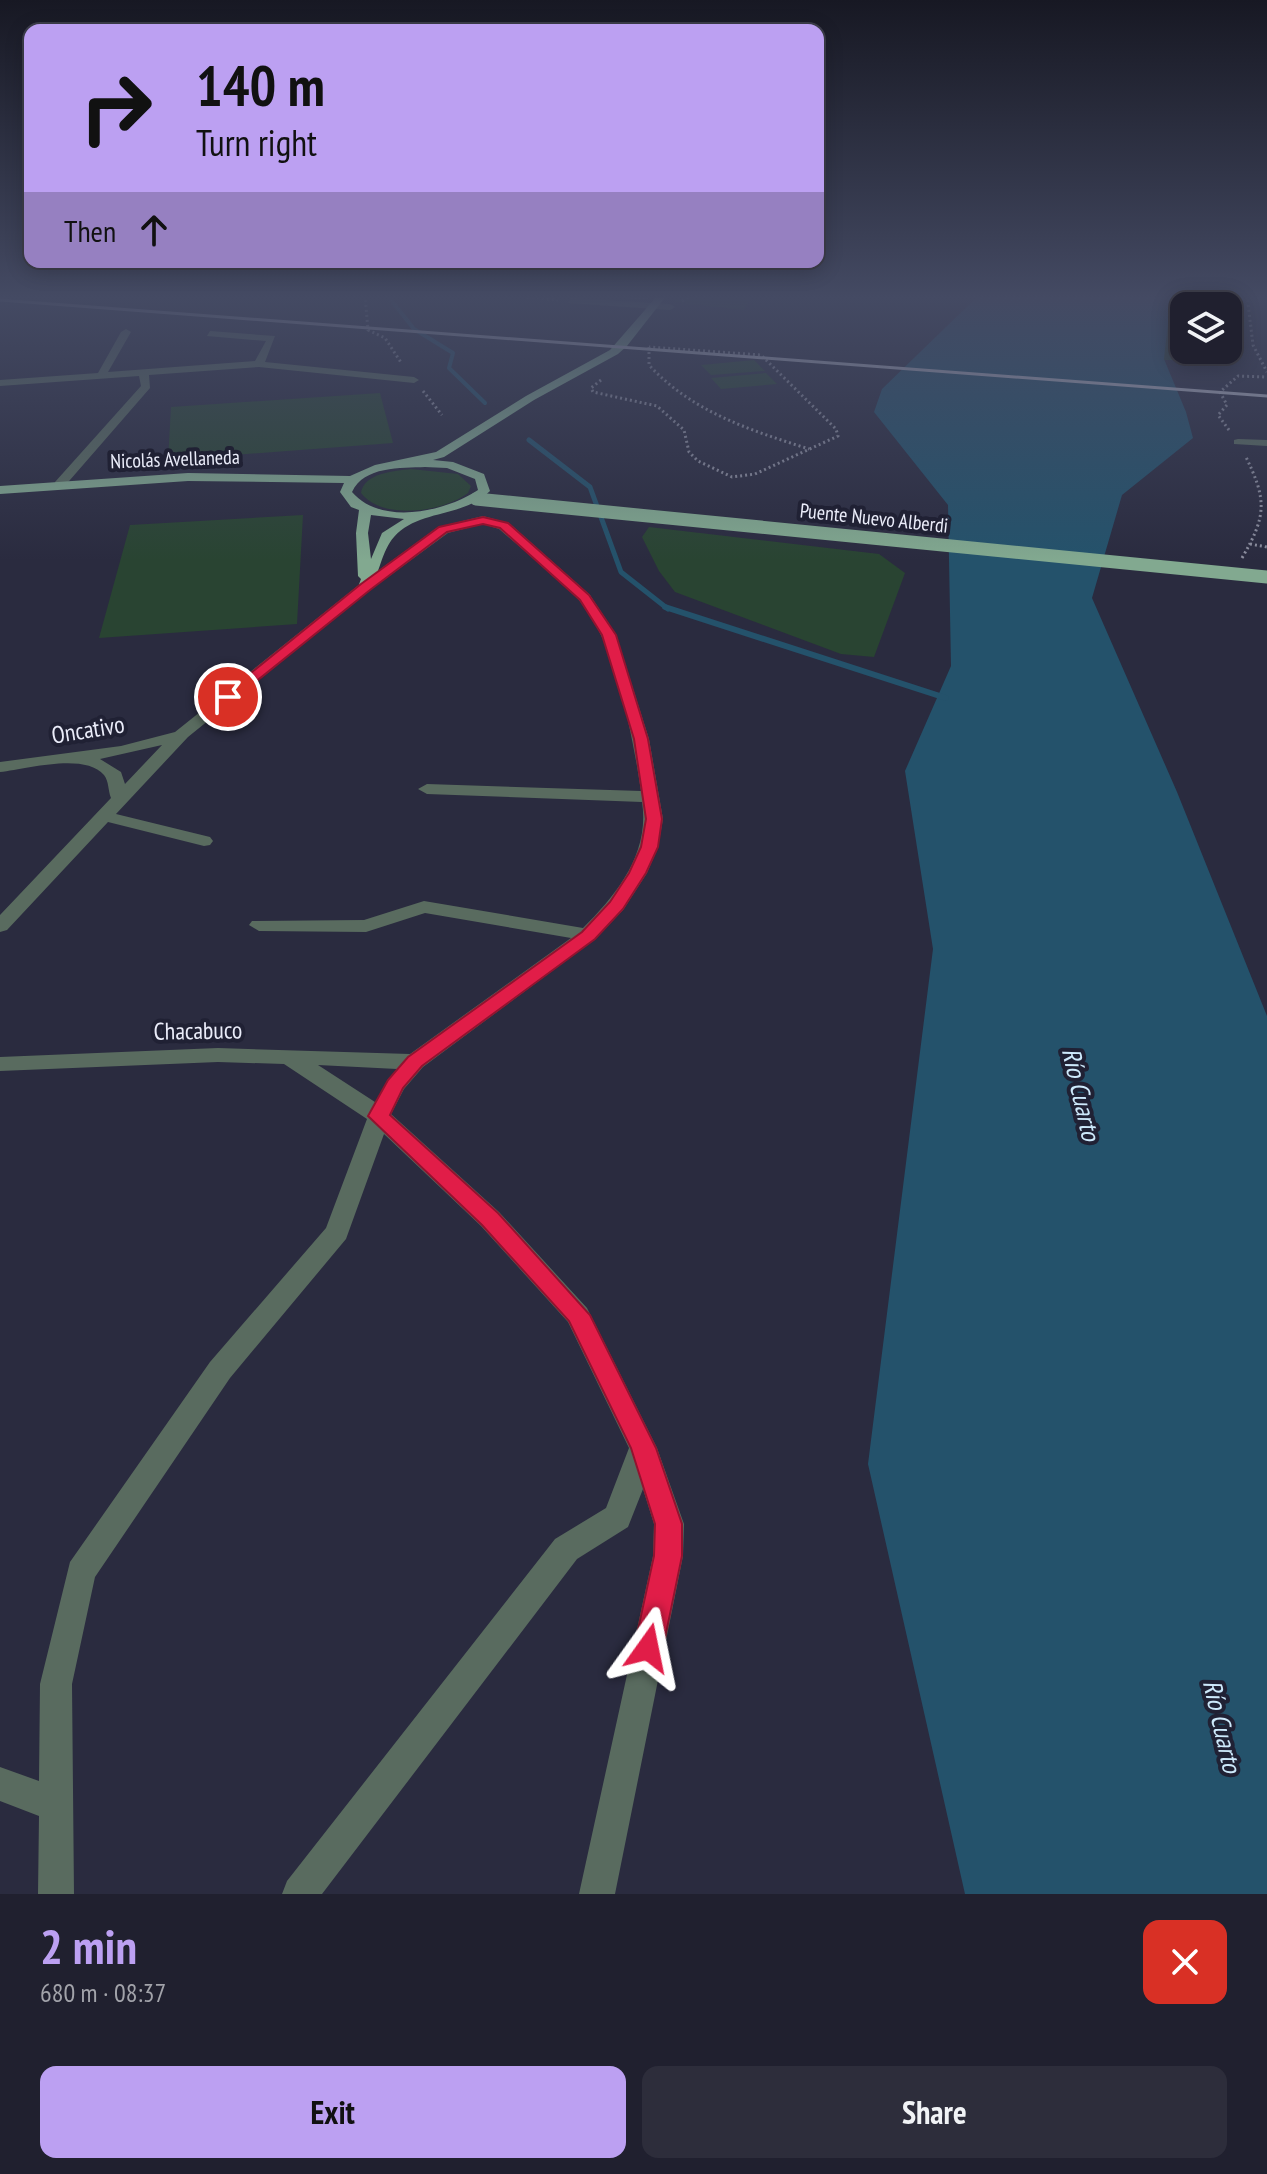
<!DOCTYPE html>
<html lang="en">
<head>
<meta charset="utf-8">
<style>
  body { margin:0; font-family:"PT Sans Narrow",sans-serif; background:#2d2d3b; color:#f1f3f6; height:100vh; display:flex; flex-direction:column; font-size:30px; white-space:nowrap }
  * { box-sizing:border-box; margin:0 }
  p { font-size:26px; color:#a2a3aa }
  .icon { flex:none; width:44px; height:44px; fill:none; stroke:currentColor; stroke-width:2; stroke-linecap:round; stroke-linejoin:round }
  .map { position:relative; height:1894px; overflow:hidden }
  .drawer { display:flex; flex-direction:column; background:#20202f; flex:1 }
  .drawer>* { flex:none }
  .guide { position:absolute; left:24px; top:24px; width:800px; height:244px; border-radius:16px; box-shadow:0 4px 20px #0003,0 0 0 2px #3d3e4b; background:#bca0f2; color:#111; overflow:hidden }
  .tools { position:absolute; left:1170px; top:292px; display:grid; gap:16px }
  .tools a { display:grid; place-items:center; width:72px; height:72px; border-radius:16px; background:#20202f; box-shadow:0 4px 20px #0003,0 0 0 2px #3d3e4b; font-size:40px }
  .pin { position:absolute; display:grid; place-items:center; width:68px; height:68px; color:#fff; margin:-34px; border:4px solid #fff; border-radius:50%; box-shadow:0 2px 8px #0007 }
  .me { position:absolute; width:88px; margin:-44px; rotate:12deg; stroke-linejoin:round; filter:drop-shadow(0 0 6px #0008) }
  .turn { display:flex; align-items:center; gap:28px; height:168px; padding:0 40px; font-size:36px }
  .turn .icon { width:104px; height:104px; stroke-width:2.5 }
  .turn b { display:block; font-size:56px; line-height:68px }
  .then { display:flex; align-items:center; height:76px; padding:0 40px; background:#0003; gap:16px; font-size:30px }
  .round { display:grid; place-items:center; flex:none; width:84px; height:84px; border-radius:16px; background:#2d2d3b }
  .overview { display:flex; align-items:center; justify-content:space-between; height:136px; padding:0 40px }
  h1 { font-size:48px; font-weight:700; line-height:60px; color:#bca0f2 }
  .button { display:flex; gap:16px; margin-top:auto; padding:16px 40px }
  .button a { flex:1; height:92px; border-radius:16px; background:#bca0f2; color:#111; font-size:32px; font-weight:700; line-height:92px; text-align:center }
  .button a+a { background:#2d2d3b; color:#f1f3f6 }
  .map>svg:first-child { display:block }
</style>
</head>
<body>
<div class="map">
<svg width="1267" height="1894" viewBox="0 0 1267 1894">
  <rect width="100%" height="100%" fill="#2a2b3f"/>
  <!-- green -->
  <path fill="#294432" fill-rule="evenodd" d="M680 295H748L750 299 744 310 674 302Z
    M1170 295H1239L1245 323 1236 360H1163ZM1184 306H1228V350H1184Z
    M754 360 765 371 711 375 701 365Z
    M766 373 777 384 721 389 711 378Z
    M380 393 393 443 168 460 171 407Z
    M411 469 458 474 471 486 468 493C443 512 383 521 361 493 364 473 394 471 411 469Z
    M303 515 297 624 99 638 130 525Z
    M649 527 879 554 905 573 874 657 841 654 675 592 659 571 642 537Z"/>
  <!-- water -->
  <path fill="#24526b" d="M979 295H1171L1164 359 1186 412 1193 438 1122 495 1092 598 1177 792 1267 1016V1894H965L868 1464 933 949 905 771 951 666 948 505 874 412 882 389Z"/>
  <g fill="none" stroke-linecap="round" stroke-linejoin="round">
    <!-- stream-far2 -->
    <path stroke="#24526b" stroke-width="4" d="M387 295 414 329 453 353 449 368 485 403"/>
    <!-- stream-far1 -->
    <path stroke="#24526b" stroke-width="5" d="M529 440 590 487 621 572 668 609"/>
    <!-- stream -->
    <path stroke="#24526b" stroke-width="6" d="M665 607 946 698"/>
    <!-- path -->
    <path stroke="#8c8e9e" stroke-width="3" stroke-dasharray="2 3" stroke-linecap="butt" d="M365 295 368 330 385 338 402 364
      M507 295 558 300
      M1247 295 1253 345 1267 372
      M682 301 693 295
      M649 347V365C692 412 750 430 809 449
      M601 380 591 388 593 392 657 406 684 430 689 452 698 461 732 477 755 474 838 436 836 429 761 355 649 347
      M423 391 442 415
      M1229 430 1218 415 1227 405 1220 392 1238 376 1267 377
      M1250 544 1267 547
      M1242 558C1267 515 1267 500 1245 455"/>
    <!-- minor -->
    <path fill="#596b5f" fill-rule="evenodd" d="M571 298 670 304 675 307 670 310 568 303Z
      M126 329 131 332 108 372 255 361 266 341 207 336 210 331 275 336 265 362 414 377 419 380 414 383 259 367 149 375 150 388 63 488H55V482L141 386 139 376 0 386V380L98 373 121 332Z
      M1238 439 1267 440V446L1234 444V440Z
      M483 516 509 523 590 595 616 635 649 739 663 819 658 847 647 873 623 910 595 939 423 1067 404 1089 391 1114 499 1212 587 1308 657 1448 684 1524 683 1556 615 1894H579L653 1556 654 1524 643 1489 628 1527 577 1559 322 1894H282L287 1881 555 1539 606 1508 629 1448 568 1322 481 1226 384 1134 346 1239 230 1378 95 1577 72 1684 74 1894H38L39 1816 0 1801V1767L39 1781 40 1684 70 1562 210 1362 326 1228 367 1119 284 1064 218 1062 0 1071V1057L218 1048 410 1054 571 938 425 913 366 932 259 931 249 925 252 921 364 920 424 901 583 928C617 894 650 853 642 802L427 794 418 789 427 784 641 791C633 738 615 638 578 599 554 574 525 552 499 529L483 524 448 533 370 590 188 737 116 814 210 837 213 841 210 845 204 846 108 822 7 930 0 932V915L111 798C108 791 109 781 104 775 85 752 26 769 0 772V762L121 746 175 732 360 584 438 527ZM162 745 125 784 121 772 100 759ZM318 1065 397 1069 375 1102Z"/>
    <!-- major -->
    <path fill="#82a990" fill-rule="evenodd" d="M658 295H667L627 346 618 354 534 400 444 457 433 460 453 462 484 474 490 491C463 518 419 509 394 537 382 550 379 575 370 590L358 587 361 579 358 576 356 533 359 510 351 507 340 492 344 483 188 481 0 494V486L188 473 350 476 375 465 436 452 526 396 610 350ZM425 467 447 468 475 479 478 490C445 512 381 526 352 492 364 466 401 468 425 467ZM371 515 404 519 382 533 371 559 368 533Z"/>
    <!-- rail -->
    <path stroke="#bbbdcb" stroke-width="3" d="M0 300 1267 396"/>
    <!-- major-bridge -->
    <path stroke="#82a990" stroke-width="13" d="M476 499 1267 577"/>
  </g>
  <!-- wall -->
  <path fill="#797ca2" d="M616 295H648V299L618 298Z"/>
  <!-- sky -->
  <linearGradient id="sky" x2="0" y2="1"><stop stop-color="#171823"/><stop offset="0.53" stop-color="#444a63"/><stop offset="1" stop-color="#444a63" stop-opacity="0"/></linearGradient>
  <rect width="1267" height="561" fill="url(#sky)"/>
  <!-- route -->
  <path fill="#e11d48" stroke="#92132f" stroke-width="2" d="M483 517 508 523 589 595 616 635 648 739 662 819 658 847 646 873 623 909 595 939 422 1066 403 1088 390 1115 498 1213 590 1315 656 1448 682 1524V1556L663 1648 659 1658 648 1662 638 1658 634 1648 654 1556 655 1524 631 1448 569 1321 482 1225 368 1116 388 1080 408 1057 582 932 610 902 629 873 641 847 646 819 634 739 602 635 580 600 500 528 483 524 447 532 370 590 233 700H223L221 697 361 584 439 527Z"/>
  <g text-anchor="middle" stroke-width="8" stroke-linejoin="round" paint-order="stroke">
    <!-- far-street labels -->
    <g font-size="20" fill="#eaecf9" stroke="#202134">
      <text transform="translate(175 459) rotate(-2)" y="7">Nicolás Avellaneda</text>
      <text transform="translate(874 518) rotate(6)" y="7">Puente Nuevo Alberdi</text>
    </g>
    <!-- street labels -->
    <g font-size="24" fill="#eaecf9" stroke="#202134">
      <text transform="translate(88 730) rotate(-9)" y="8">Oncativo</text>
      <text transform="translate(198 1031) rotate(-1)" y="8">Chacabuco</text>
    </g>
    <!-- water labels -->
    <g font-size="26" font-style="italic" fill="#cde9fb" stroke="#202134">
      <text transform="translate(1081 1094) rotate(77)" y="9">Río Cuarto</text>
      <text transform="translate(1222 1726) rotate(77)" y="9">Río Cuarto</text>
    </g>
  </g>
</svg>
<div class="tools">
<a><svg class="icon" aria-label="layers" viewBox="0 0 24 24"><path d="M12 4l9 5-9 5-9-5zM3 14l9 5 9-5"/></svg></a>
</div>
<div class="pin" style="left:228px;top:697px;background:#d93025"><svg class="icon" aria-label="arrive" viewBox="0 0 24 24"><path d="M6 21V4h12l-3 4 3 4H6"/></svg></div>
<svg class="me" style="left:648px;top:1648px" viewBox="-20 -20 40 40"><path d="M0-17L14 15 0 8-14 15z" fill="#e11d48" stroke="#fff" stroke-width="4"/></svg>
<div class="guide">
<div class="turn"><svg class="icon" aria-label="right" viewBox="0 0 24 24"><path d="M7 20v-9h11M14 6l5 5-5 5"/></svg><div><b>140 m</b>Turn right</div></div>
<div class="then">Then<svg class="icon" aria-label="ahead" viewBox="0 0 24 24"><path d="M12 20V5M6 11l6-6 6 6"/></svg></div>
</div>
</div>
<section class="drawer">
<div class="overview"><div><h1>2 min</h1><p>680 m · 08:37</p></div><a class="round" style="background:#d93025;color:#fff"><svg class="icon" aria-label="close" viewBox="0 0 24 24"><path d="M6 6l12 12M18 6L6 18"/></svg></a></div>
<div class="button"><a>Exit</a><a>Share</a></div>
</section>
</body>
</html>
